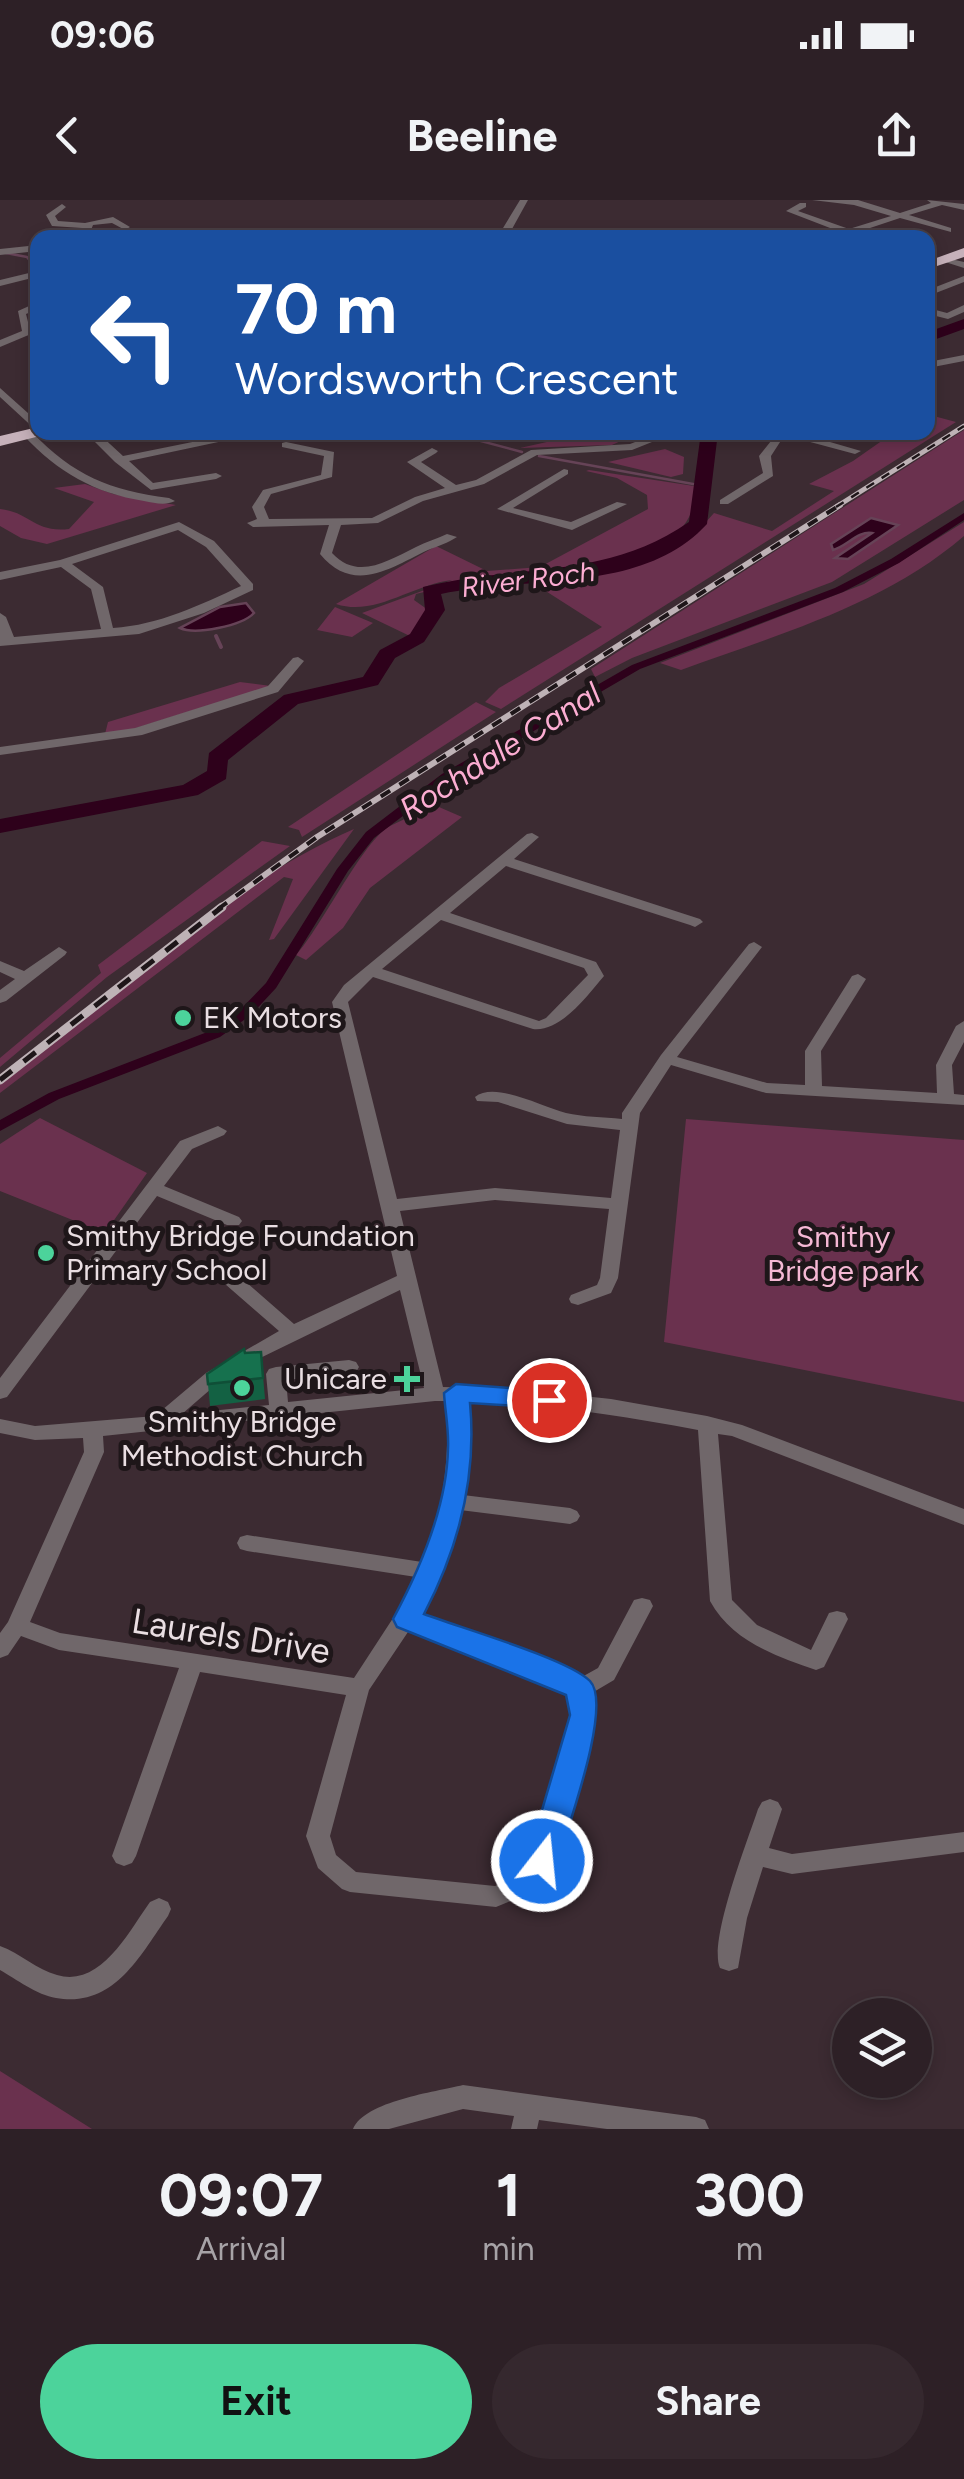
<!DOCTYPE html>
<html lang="en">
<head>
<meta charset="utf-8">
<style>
  body { margin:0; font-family:Figtree,sans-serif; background:#35282e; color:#f1f3f6; height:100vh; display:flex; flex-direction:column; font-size:38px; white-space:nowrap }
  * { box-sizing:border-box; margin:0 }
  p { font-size:32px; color:#a7a3a7 }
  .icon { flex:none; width:55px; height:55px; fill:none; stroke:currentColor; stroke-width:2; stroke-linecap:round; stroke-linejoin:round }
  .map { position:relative; height:1929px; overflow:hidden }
  .panel { display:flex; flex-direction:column; background:#2d2026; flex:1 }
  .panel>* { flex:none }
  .banner { position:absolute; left:30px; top:30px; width:905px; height:210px; border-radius:20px; box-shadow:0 5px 15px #0003,0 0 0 2px #483e43; background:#1a4fa0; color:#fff; overflow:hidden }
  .fabs { position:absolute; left:832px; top:1798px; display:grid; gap:20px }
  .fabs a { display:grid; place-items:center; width:100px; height:100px; border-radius:50%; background:#2d2026; box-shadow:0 5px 15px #0003,0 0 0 2px #483e43; font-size:50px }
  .pin { position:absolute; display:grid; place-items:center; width:85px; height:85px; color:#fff; margin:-42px; border:5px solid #fff; border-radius:50%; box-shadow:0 2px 10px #0007 }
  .me { position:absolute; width:110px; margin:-55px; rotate:16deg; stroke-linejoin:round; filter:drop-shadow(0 0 8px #0008) }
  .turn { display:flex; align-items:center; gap:35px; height:210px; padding:0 40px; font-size:45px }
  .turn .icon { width:130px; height:130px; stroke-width:2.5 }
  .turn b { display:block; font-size:70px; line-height:85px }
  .eta { display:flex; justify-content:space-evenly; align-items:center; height:170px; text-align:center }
  .eta b { font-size:60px; font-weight:700; line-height:70px }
  .button { display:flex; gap:20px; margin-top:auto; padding:20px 40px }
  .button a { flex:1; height:115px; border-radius:60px; background:#4cd39b; color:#111; font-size:40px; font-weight:700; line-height:115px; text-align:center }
  .button a+a { background:#35282e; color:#f1f3f6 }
  .status { display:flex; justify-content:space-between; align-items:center; height:70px; padding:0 50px; background:#2d2026; direction:ltr }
  .status svg { height:28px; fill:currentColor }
  header { display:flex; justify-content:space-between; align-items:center; height:130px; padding:0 40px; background:#2d2026; font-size:45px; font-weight:700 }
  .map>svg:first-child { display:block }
</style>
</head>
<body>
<div class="status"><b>09:06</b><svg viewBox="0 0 49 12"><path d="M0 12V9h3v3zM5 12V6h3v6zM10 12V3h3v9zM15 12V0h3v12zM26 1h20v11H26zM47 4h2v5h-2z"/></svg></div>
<header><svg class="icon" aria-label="back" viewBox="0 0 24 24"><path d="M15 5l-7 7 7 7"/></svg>Beeline<svg class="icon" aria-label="share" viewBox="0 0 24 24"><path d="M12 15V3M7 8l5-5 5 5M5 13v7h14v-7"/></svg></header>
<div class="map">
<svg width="964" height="1929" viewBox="0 0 964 1929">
  <rect width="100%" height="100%" fill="#3c2b32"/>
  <!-- green -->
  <path fill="#6a314e" d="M930 215 956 222 501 509 485 502 499 488 602 427 530 381C598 374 667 369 714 313L772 331 834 291 809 284 853 261 893 233 928 232Z
    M964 230V300L832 382 632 458 595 477 591 469Z
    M587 233H638L612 245 520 248Z
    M665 249 684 257 683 274 671 277 608 262Z
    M589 270 694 286C706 386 482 375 416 394L414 400 431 412 414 438 362 413 452 380C411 385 375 417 336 404L436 346 487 371 540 367 648 309 647 295 617 278 586 271Z
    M85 284 113 294 176 305 47 344 21 338 0 326V309C30 312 34 333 69 329L94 302 54 288Z
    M964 322V336C884 405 779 434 681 470L660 463 864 384Z
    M335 407 373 423 352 437 317 430Z
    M240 482 271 486 104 538 108 522Z
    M476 502 496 512 302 637 299 630 288 627Z
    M432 604 462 617 370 688 343 728 306 760 296 755C321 728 364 639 390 626 404 619 418 614 432 604Z
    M354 629 274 739 269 740 293 679 284 677 0 893V884C108 795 226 685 354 629Z
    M262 641 290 646 107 777 0 867V858L101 773 98 765Z
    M40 918 147 973 105 1033 0 991V944Z
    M686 919 964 940V1202L664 1142Z
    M0 1871 92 1929H0Z"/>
  <!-- water -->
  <path fill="#2e011b" stroke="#664357" stroke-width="2.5" d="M871 318 898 325 848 359 835 358 872 333C859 330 846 347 833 350L831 344Z
    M246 403 254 413C242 426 195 435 180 428L220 407Z"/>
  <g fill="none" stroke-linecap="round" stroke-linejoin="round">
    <!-- stream-far1 -->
    <path stroke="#664357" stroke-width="2.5" d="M6 53 27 57 38 71
      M447 232 522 252
      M539 256 704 286"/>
    <!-- stream -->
    <path stroke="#664357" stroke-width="4" d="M216 436 221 447"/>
    <!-- canal -->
    <path fill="#2e011b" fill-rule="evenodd" d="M964 313V320L899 363 843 392 640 469 450 580 374 638 348 671 276 788 251 815 220 837 59 899 0 931V920L49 893 210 831 241 809 266 783 337 669 366 632 442 574 632 465 835 388 891 359Z"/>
    <!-- river -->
    <path fill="#2e011b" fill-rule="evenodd" d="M964 119V129L928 142V132Z
      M701 232H718L707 324C642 395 525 375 441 394L445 410 424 442 395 458 378 485 298 504 228 560 226 579 198 595 0 633V619L183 585 207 571 209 553 284 495 363 477 380 450 410 434 425 410 423 387C519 363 603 381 689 322Z"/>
    <!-- minor -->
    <path fill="#70676a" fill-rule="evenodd" d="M520 0H528L507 38 459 37 454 34 459 31 500 33Z
      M812 0H858L900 13 931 3 927 0 964 4V10L942 5 909 15 951 28V32L900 18 858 32 865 36 856 38 786 11 800 3H806V7L798 11 849 29 891 16 854 5Z
      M62 4 66 7 55 16 58 21 85 23 113 17 130 27 125 30 112 23 93 25 91 30 98 38H88L82 28 52 26 46 15Z
      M728 30 733 33 728 38H717Z
      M614 32 619 35 617 38H607Z
      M38 45V51L0 55V49Z
      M942 57 964 62V68L942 61Z
      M29 73 34 76 32 78 0 86V80Z
      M964 76V82L928 96V90Z
      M38 102V109L26 114 31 134 0 147V140L22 131 18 111Z
      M964 105V112L948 119 928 114V108L947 113Z
      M964 155V161L928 168V162Z
      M0 188 38 222V232L0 197Z
      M24 232H32C74 276 109 290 169 298L175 301C165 306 155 303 144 301 94 293 58 272 24 236Z
      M85 232H97L123 256 242 232H266L129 261 153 283 216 273 222 276 216 279 151 290 115 262Z
      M661 232H677L632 250 537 255 484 284 423 301 378 323 341 325 332 353C358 381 387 361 416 347 426 342 436 339 447 334L457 337C448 343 438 346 428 350 390 368 354 395 320 354L329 325 253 327 247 323 257 319 252 307 263 290 321 275 324 256 282 247V243L286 242 334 252 332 277 271 294 264 307 269 319 372 318 415 297 445 288 407 262 432 248 438 251 436 253 421 262 456 285 476 280 531 250 630 244Z
      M767 232 799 233 861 251 855 254 799 239H782L771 256 773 276 728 304H720V300L763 273 759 256 771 241Z
      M564 269 568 270V274L513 308 571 322 617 302 627 304 572 330 497 309Z
      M179 322 214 341 253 384V390L204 413 139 434 0 446V413L6 417 14 437 101 429 91 389 61 367 0 380V372L60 360ZM178 330 206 347 241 386C200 405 159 425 113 428L103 387 72 364Z
      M298 457 304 461 278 492 142 535 0 555V547L135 528 268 486 293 458Z
      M532 633 539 637 514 659 700 719 703 722 695 727 690 725 506 666 450 713 596 762 604 776C587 796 561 832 533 829L373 777 348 802 397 999 495 988 611 998 620 930 567 924 498 902 477 901 475 897C495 881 542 907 566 913 583 917 603 917 622 919V913L661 855 749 744 754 742 762 747 677 857 767 883 805 885V851L852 776 858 774 866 779 821 851 822 886 937 893 936 865 956 826 964 821V842L952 865 954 894 964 895V905L766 893 671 865 640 913 618 1078 611 1093 578 1105 571 1103 569 1099 571 1095 597 1085 600 1078 609 1009 495 1000 400 1011 443 1187 519 1189 611 1199 707 1216 742 1225 964 1309V1325L732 1236 718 1234 732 1400 757 1425 811 1450 829 1413 837 1411 845 1413 848 1419 824 1467 816 1470C775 1456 732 1441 710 1401L698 1230C620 1215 545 1204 466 1202L468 1237 463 1295 570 1308 577 1311 580 1316 577 1321 570 1324 460 1310 441 1368 443 1371 418 1414 563 1469 580 1478 598 1468 634 1400 642 1398 650 1400 653 1406 614 1480 592 1493 595 1515 550 1668 533 1692 496 1707 350 1692 342 1689 318 1668 306 1636 346 1495 200 1472 136 1656 132 1663 124 1666 116 1663 112 1656 179 1468 59 1450 21 1436 8 1455 0 1458V1433L8 1422 84 1252 83 1238 35 1240 0 1233V1219L35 1226 155 1216 206 1173 279 1131 225 1084 223 1080 225 1076H239L294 1124 397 1076 332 802 344 785 527 634ZM441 720 584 768 588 775 546 818 539 821 382 769ZM400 1090 424 1188 288 1202 286 1180 349 1174 356 1172 359 1167 356 1162 349 1160 276 1167 269 1169 266 1174 269 1205 182 1214 219 1182 250 1163ZM435 1201H447C449 1256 445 1310 422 1362L247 1335 240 1337 237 1343 240 1349 247 1351 416 1377 397 1412 354 1478 60 1433 30 1422 104 1252 103 1236ZM410 1429 547 1481 570 1494 573 1515 531 1657 517 1678 495 1686 356 1672 336 1655 330 1636 369 1490Z
      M59 747 67 752 65 755 6 801 0 803V790L15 779 0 772V761L24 771Z
      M218 926 227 931 224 935 192 949 164 986 239 1017 242 1021 239 1025H227L157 996 7 1197 0 1199V1178L180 941Z
      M770 1599 778 1602 782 1609 769 1648 792 1654 964 1632V1652L792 1674 763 1667 747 1718 738 1768 729 1771 720 1768C708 1741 748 1640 758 1609L762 1602Z
      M159 1698 168 1702 171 1709 168 1716C139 1757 114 1808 56 1798 37 1795 16 1779 0 1770V1746C20 1753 37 1770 57 1775 101 1788 129 1731 150 1702Z
      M463 1885 696 1917 705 1920 709 1929H607L539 1920 537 1929H511L514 1916 463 1909 389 1929H353C365 1901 435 1892 463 1885Z"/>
    <!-- highway -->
    <path fill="#c6b1ba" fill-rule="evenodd" d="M964 48V57L928 69V61Z
      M38 227V232H45L44 235 0 246V236Z"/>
    <defs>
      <path id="rail-far2" d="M836 307 964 226"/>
      <path id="rail-far1" d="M218 709 317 637 840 305"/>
      <path id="rail" d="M0 880 222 707"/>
    </defs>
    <!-- rail-far2 casing -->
    <use href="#rail-far2" stroke="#beb2b6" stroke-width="5"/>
    <!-- rail-far1 casing -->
    <use href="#rail-far1" stroke="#beb2b6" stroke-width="6"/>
    <!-- rail casing -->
    <use href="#rail" stroke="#beb2b6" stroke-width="9"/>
    <!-- rail-far2 -->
    <use href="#rail-far2" stroke="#1e1619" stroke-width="2.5" stroke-dasharray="9" stroke-linecap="butt"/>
    <!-- rail-far1 -->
    <use href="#rail-far1" stroke="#1e1619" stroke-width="4" stroke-dasharray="11" stroke-linecap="butt"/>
    <!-- rail -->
    <use href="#rail" stroke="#1e1619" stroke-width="5" stroke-dasharray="15" stroke-linecap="butt"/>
  </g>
  <!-- wall -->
  <path fill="#136143" d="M261 1152 265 1199 210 1206 207 1174 245 1153Z"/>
  <!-- building -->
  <path fill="#16714e" stroke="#0f4f37" stroke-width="2.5" d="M244 1149 245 1153 261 1152 263 1178 208 1184 207 1174Z"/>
  <!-- route -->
  <path fill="#1a73e8" stroke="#114b97" stroke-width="2.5" d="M456 1184 549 1191 562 1200 549 1208 470 1203C477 1277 458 1349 424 1414 458 1427 569 1459 590 1481 613 1505 567 1629 558 1661L553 1671 542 1674 532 1671 527 1661 570 1515 566 1495 397 1427 393 1419C420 1369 447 1306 448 1248 449 1230 445 1211 444 1193Z"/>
  <!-- markers -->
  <g fill="#4cd39b" stroke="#1e1619" stroke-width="4">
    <circle cx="183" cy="818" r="10"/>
    <circle cx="46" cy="1053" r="10"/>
    <path d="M402 1164h10v10h10v10h-10v10h-10v-10h-10v-10h10z"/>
    <circle cx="242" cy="1188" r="10"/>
  </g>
  <g text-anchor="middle" stroke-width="10" stroke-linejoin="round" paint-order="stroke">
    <!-- far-water labels -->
    <g font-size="28" font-style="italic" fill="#fcadd2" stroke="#1e1619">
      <text transform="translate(528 379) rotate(-7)" y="10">River Roch</text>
    </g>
    <!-- poi labels -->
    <g font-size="30" fill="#e9dee2" stroke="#1e1619" text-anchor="start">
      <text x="203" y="828">EK Motors</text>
      <text x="66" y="1046">Smithy Bridge Foundation<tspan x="66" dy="34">Primary School</tspan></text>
      <text x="387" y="1189" text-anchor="end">Unicare</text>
      <text x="242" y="1232" text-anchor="middle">Smithy Bridge<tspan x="242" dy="34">Methodist Church</tspan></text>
    </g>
    <!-- park labels -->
    <g font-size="30" fill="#f5b8d4" stroke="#1e1619">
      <text x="843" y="1047">Smithy<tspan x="843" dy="34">Bridge park</tspan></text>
    </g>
    <!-- water labels -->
    <g font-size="32" font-style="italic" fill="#fcadd2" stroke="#1e1619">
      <text transform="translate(500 551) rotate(-32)" y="11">Rochdale Canal</text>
    </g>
    <!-- near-street labels -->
    <g font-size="35" fill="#e9dee2" stroke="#1e1619">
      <text transform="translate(231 1436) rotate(9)" y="12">Laurels Drive</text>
    </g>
  </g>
</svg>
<div class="fabs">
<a><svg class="icon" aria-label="layers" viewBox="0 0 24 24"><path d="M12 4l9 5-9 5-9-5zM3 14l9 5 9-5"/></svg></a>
</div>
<div class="pin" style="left:549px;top:1200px;background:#d93025"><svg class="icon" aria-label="arrive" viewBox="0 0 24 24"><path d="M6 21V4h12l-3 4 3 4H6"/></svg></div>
<svg class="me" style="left:542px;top:1661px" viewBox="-20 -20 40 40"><circle r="17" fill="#1a73e8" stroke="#fff" stroke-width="3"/><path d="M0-11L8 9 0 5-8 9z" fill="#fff"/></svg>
<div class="banner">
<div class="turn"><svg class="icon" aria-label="left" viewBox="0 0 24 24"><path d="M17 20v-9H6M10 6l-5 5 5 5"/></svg><div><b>70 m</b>Wordsworth Crescent</div></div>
</div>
</div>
<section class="panel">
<div class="eta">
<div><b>09:07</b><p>Arrival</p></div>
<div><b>1</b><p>min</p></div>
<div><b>300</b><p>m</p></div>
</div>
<div class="button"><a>Exit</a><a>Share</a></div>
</section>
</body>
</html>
